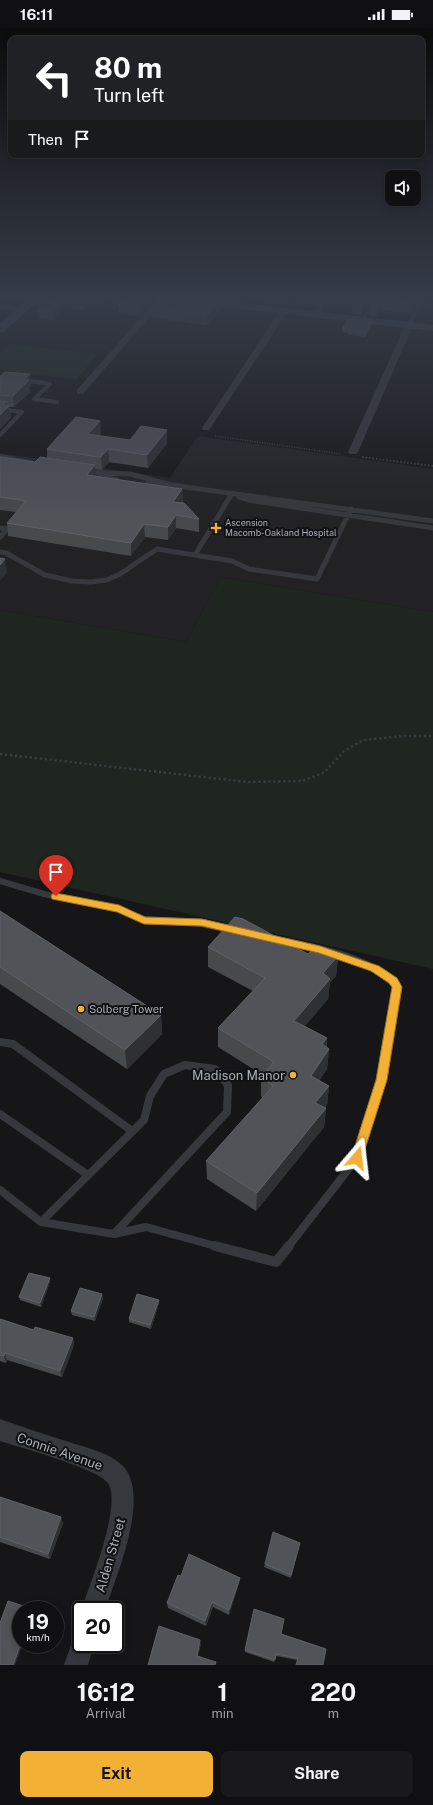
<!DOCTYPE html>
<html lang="en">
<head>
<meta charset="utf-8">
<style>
  body { margin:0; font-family:"Public Sans",sans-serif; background:#19191b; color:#f1f3f6; height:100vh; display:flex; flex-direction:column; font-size:15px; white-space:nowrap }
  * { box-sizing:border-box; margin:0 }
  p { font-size:13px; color:#9c9d9f }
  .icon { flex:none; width:22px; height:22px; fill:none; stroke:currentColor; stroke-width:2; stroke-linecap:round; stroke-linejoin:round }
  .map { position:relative; height:1637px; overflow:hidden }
  .panel { display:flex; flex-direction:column; background:#101012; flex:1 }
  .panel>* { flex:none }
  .banner { position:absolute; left:8px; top:8px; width:417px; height:122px; border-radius:8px; box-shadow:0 2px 10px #0003,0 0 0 1px #303032; background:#202124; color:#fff; overflow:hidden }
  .tools { position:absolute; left:385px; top:142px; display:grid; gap:8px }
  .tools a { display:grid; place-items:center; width:36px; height:36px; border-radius:8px; background:#101012; box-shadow:0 2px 10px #0003,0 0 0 1px #303032; font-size:20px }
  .speed { position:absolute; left:12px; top:1573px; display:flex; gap:8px; font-size:20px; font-weight:700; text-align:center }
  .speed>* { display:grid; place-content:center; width:52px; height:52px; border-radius:50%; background:#101012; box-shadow:0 2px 10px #0003,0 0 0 1px #303032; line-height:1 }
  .speed small { font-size:10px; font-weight:400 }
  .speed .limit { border:2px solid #111; border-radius:6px; background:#fff; color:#111 }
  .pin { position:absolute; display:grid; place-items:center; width:34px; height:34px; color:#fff; margin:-41px -17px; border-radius:50% 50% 50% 0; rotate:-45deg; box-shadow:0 0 4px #0007 }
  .pin .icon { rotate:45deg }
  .me { position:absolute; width:44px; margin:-22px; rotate:17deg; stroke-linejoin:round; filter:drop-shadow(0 0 3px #0008) }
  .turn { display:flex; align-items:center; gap:14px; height:84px; padding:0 20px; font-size:18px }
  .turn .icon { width:52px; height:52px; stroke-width:2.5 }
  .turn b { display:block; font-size:28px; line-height:34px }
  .then { display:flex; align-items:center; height:38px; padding:0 20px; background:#0003; gap:8px; font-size:15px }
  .eta { display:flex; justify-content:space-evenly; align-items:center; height:68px; text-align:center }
  .eta b { font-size:24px; font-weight:700; line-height:28px }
  .action { display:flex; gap:8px; margin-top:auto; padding:8px 20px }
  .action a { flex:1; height:46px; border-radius:8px; background:#f2b134; color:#111; font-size:16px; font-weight:700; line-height:46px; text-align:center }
  .action a+a { background:#19191b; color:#f1f3f6 }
  .status { display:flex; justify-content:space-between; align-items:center; height:28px; padding:0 20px; background:#101012; direction:ltr }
  .status svg { height:11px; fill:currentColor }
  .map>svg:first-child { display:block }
</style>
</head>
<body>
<div class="status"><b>16:11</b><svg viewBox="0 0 49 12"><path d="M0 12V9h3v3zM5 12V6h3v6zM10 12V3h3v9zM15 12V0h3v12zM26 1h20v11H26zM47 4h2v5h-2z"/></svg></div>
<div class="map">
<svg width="433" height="1637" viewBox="0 0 433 1637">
  <rect width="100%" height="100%" fill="#161618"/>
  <!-- built -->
  <path fill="#222225" d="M216 270H433V294H425L427 290 334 280 332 283Z
    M198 408 433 441V584L221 549 186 614 0 582V425L170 450Z"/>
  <!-- green -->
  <path fill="#1e261f" d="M10 316 98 326 76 352 0 342V325Z
    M221 549 433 584V941L0 844V582L186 614Z"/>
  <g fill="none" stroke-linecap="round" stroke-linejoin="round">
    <!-- path-far2 -->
    <path stroke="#3d3f44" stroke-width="1.5" stroke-dasharray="1 1.5" stroke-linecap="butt" d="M215 408 341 426
      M362 429 366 430"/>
    <!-- path-far1 -->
    <path stroke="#3d3f44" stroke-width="2" stroke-dasharray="1.5 2" stroke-linecap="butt" d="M362 429 433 438"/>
    <!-- path -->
    <path stroke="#3d3f44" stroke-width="2.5" stroke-dasharray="2 3" stroke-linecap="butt" d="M0 726 247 754 303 753 325 744 344 723 363 712 403 708H433"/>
    <!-- service-far4 -->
    <path stroke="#37383d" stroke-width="4" d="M73 270 72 273 99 276 105 270
      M256 270 286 273
      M29 275 52 276
      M0 279 23 281
      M114 279 124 270
      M317 286 324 275
      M363 291 377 270
      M409 297 423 271 412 270
      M23 352 50 356 34 371 57 374
      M0 381 22 384 0 407
      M0 428 8 430"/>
    <!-- service-far3 -->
    <path stroke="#37383d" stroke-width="5" d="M3 429 31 435
      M87 444 130 446 171 457 147 456
      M99 446 117 452
      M171 457 433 493
      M239 469 248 472 433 500
      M0 500 7 501 0 509
      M0 524 6 525 45 547 72 553 91 554 107 552 120 546 157 521 232 533 249 541 317 551 351 481
      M195 527 231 467"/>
    <!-- service-far2 -->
    <path stroke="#37383d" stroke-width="6" d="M0 853 44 866 119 881 139 890"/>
    <!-- service-far1 -->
    <path stroke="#37383d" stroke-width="8" d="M137 889 144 892 202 895 233 902
      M276 912C315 920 370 928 397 959L381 1052 357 1130 288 1219
      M0 1014 13 1016 132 1103
      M185 1037 215 1041 228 1057 227 1084 114 1206 41 1194 144 1092 150 1068 164 1046Z
      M0 1086 88 1147
      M0 1162 41 1194
      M114 1206 146 1199 219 1219"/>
    <!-- service -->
    <path stroke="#37383d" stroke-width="10" d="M215 1218 276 1234 289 1218"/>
    <!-- minor -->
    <path fill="#37383d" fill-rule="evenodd" d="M158 270H166L83 366H77V362Z
      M281 281 288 283 209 402H203L202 400Z
      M406 295H409L413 297 358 424 356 426H350L348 424Z
      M0 1391C23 1399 46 1407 69 1414 87 1420 108 1424 122 1437 152 1466 116 1549 105 1582H81C89 1559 124 1473 107 1454 95 1440 22 1420 0 1413Z
      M81 1604V1616H94L88 1637H64L74 1608Z"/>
    <!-- secondary -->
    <path fill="#45474d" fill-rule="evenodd" d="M29 270H40L4 304 0 305V296Z
      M168 270H201L433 297V303L173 273Z"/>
  </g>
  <!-- wall -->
  <path fill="#47494d" d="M54 270H96V271L95 272 88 271V278L84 282 67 280 53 292 38 291 37 283 54 272Z
    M125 270H157L140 288 119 286V277Z
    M215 270H230L228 272Z
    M304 270H373L361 287 352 286 353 279 327 278V273L325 272 319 277 303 275Z
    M375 270 417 274 411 285 380 282 377 289 369 288 370 279Z
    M221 271V280L207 297 168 292V291L152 289 151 280Z
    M372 297 365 309 348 307V305L342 304V301Z
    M0 348 31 358 29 359 30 364 14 379H9L11 389 0 401Z
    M100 393 101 405 98 408 130 412 167 415 148 440 109 434 102 442 95 441 96 448 182 461 183 474 182 475 199 491V504L176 500 168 512 145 509 131 528 8 508 7 495 16 484 0 482V429L35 434 47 430V421Z
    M0 883 161 987 162 1006 127 1041 0 956Z
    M208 919 308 926 338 928 336 948 330 954 328 971 305 998 327 1010V1019L329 1021 327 1041 319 1053 329 1058 327 1077 325 1079 326 1080 324 1099 256 1183 207 1151 206 1133 263 1070 261 1068V1049L263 1047 218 1019V1000L253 963 208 939Z
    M50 1250V1254L41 1279 20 1272 19 1269Z
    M103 1270 95 1293 72 1287 71 1283Z
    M159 1275 151 1301 129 1294V1291Z
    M0 1291 34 1302 73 1310 74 1317 62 1349 7 1332 6 1335 0 1333Z
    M0 1469 63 1495 50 1531 0 1514Z
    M300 1515 291 1550 264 1539 265 1536Z
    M181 1548 239 1555 229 1587 213 1579 206 1598 168 1580 167 1575Z
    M281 1606 326 1621 297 1632 276 1628 274 1634 245 1624V1622Z"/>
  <!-- shaded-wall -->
  <path fill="#2f3033" d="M62 270H68V271L62 273Z
    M147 270H157L140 288V278Z
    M319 270H325V272L319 277Z
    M367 270H373L361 287 362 278Z
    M415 270H417V274L411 285 412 276Z
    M87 271 88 278 84 282V274Z
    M221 271V280L207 297V288Z
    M66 272 67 280 53 292 52 284Z
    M381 273 380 282 377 289 378 280Z
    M372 294V297L365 309 366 305Z
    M30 346 31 358 29 359 30 364 14 379 13 368 24 352Z
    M6 374 7 380 9 378 11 389 0 401V387L3 377Z
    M100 393 101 405 89 419 88 406Z
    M167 402V415L148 440 147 427Z
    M108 421 109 434 102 442 101 429Z
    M95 437 96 450 87 447Z
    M182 461 183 474 174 487 173 474Z
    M176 487V500L168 512V499Z
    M144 496 145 509 131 528V515Z
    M5 531 7 545 0 553V537Z
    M338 928 336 948 330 954 328 971 293 1012 294 993 323 945Z
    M161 987 162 1006 127 1041 125 1022Z
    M327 1010 326 1027 329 1021 327 1041 309 1067 311 1048 322 1016Z
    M329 1058 327 1077 313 1094 315 1075Z
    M326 1080 324 1099 256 1183 257 1165Z
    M50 1250V1254L41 1279 40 1275Z
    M102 1266 103 1270 95 1293 94 1289Z
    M159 1272V1275L151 1301 150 1297Z
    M73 1310 74 1317 62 1349 60 1343Z
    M5 1325 7 1332 6 1335 4 1328Z
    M61 1489 63 1495 50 1531 48 1526Z
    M240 1550 239 1555 229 1587V1582Z
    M212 1574 213 1579 206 1598 205 1593Z
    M200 1612 201 1617 197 1632V1628Z
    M21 1615V1616H23L15 1637H13Z"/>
  <!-- building -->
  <path fill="#525359" stroke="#5f6168" d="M69 270 87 271 84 274 66 272 52 284 37 283 48 272 62 273Z
    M125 270H147L140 278 119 277Z
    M160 270H213L221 271 207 288 168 283 169 282 151 280Z
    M351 270H367L362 278 353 277 357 270Z
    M375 270H415L412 276 381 273 378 280 370 279Z
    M348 291 372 294 366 305 348 303V302L342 301Z
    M5 344 30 346 24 352H29L13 368 0 367V348Z
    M0 373 6 374 3 377 9 378 0 387Z
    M76 389 100 393 88 406 130 412 141 398 167 402 147 427 108 421 101 429H98L47 421Z
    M0 429 35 434 40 429 95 437 87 447 182 461 173 474 184 475 199 491 176 487 168 499 144 496 131 515 7 495 26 473 0 469Z
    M0 530 5 531 0 537Z
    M0 883 161 987 125 1022 0 939Z
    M235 889 243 891 308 926 316 918 338 928 323 945 330 951 294 993 327 1010 322 1016 329 1021 311 1048 329 1058 315 1075 326 1080 257 1165 206 1133 273 1058 261 1049 274 1034 218 1000 265 950 208 919Z
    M29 1245 50 1250 40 1275 19 1269Z
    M80 1260 102 1266 94 1289 71 1283Z
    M137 1266 159 1272 150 1297 129 1291Z
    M0 1291 34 1302 35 1299 73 1310 60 1343 5 1325 4 1328 0 1327Z
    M0 1469 61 1489 48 1526 0 1509Z
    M273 1504 300 1515 291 1547 265 1536Z
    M189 1526 240 1550 229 1582 212 1574 205 1593 167 1575 178 1547 181 1548Z
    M8 1573 33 1581V1582H21V1615L13 1637H0V1595Z
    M254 1581 284 1591 281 1606 326 1621 323 1637H296L298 1630 276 1626 275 1632 245 1622Z
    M159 1598 200 1612 197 1628 216 1634 215 1637H148Z"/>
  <!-- sky -->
  <linearGradient id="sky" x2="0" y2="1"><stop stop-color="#0c0c0d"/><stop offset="0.54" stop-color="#363c48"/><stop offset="1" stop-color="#363c48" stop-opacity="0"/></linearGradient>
  <rect width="433" height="499" fill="url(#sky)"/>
  <!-- route -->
  <path fill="#f2b134" stroke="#9d7322" d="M56 865 119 877 145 889 202 891 320 918 379 938 397 950 402 959 387 1052 361 1134 357 1135 353 1134 351 1130 376 1052 392 959 389 955 371 943 319 925 202 898 144 896 117 884 52 871 51 868 52 866Z"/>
  <!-- markers -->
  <g fill="#f2b134" stroke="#111113" stroke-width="1.5">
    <path d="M214 494h4v4h4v4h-4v4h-4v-4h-4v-4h4z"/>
    <circle cx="81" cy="981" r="4"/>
    <circle cx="293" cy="1047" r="4"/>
  </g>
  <g text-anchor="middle" stroke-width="4" stroke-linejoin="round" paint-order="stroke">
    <!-- far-poi labels -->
    <g font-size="9" fill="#a8adb8" stroke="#111113" text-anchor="start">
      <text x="225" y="498">Ascension<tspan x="225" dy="10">Macomb-Oakland Hospital</tspan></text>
    </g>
    <!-- poi labels -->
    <g font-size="11" fill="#a8adb8" stroke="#111113" text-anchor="start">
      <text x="89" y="985">Solberg Tower</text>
    </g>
    <!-- near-poi labels -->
    <g font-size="13" fill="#a8adb8" stroke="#111113" text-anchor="end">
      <text x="285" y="1052">Madison Manor</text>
    </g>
    <!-- near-street labels -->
    <g font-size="13" fill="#a8adb8" stroke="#111113">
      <text transform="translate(60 1423) rotate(19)" y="5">Connie Avenue</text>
      <text transform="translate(110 1527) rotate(-74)" y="5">Alden Street</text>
    </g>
  </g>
</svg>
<div class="tools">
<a><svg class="icon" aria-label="sound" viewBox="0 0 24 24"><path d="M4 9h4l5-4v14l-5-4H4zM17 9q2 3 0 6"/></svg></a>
</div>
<div class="speed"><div>19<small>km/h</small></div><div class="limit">20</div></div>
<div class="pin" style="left:56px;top:868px;background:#d93025"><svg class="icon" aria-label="arrive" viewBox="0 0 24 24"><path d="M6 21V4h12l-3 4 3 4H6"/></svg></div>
<svg class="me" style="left:357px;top:1130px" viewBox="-20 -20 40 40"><path d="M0-17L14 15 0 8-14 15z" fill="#f2b134" stroke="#fff" stroke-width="4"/></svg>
<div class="banner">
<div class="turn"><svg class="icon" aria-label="left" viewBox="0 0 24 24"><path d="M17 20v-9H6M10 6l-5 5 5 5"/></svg><div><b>80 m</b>Turn left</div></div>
<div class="then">Then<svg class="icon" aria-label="arrive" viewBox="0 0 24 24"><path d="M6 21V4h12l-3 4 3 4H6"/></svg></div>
</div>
</div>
<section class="panel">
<div class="eta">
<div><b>16:12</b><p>Arrival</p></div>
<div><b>1</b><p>min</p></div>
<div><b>220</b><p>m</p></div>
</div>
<div class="action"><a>Exit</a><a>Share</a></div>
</section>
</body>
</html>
